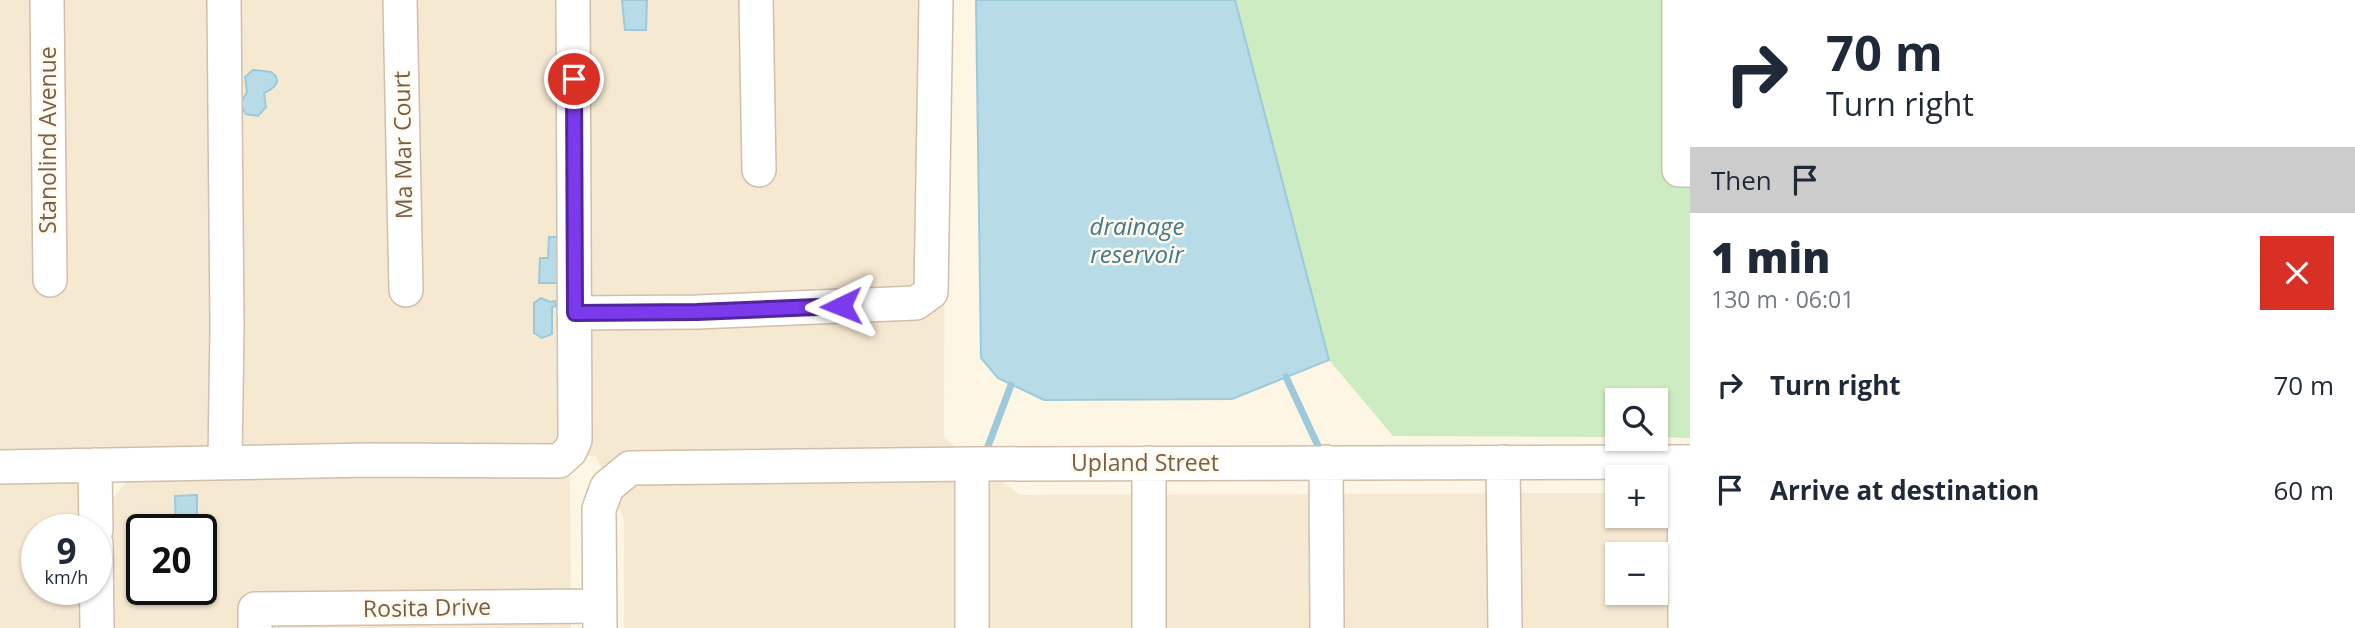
<!DOCTYPE html>
<html lang="en">
<head>
<meta charset="utf-8">
<style>
  body { margin:0; font-family:"Open Sans",sans-serif; background:#f6f6f7; color:#1f2937; height:100vh; display:flex; flex-direction:column; font-size:26px; white-space:nowrap }
  * { box-sizing:border-box; margin:0 }
  p { font-size:23px; color:#747a83 }
  .icon { flex:none; width:38px; height:38px; fill:none; stroke:currentColor; stroke-width:2; stroke-linecap:round; stroke-linejoin:round }
  .map { position:relative; flex:1; overflow:hidden }
  .details { display:flex; flex-direction:column; background:#fff; width:665px }
  .details>* { flex:none }
  .top-card { background:#fff; color:#1f2937; overflow:hidden }
  .controls { position:absolute; left:1605px; top:388px; display:grid; gap:14px }
  .controls a { display:grid; place-items:center; width:63px; height:63px; border-radius:0px; background:#fff; box-shadow:0 2px 5px #0004; font-size:35px }
  .speed { position:absolute; left:21px; top:514px; display:flex; gap:14px; font-size:35px; font-weight:700; text-align:center }
  .speed>* { display:grid; place-content:center; width:91px; height:91px; border-radius:50%; background:#fff; box-shadow:0 2px 5px #0004; line-height:1 }
  .speed small { font-size:18px; font-weight:400 }
  .speed .limit { border:4px solid #111; border-radius:10px; background:#fff; color:#111 }
  .pin { position:absolute; display:grid; place-items:center; width:60px; height:60px; color:#fff; margin:-30px; border:4px solid #fff; border-radius:50%; box-shadow:0 2px 7px #0007 }
  .me { position:absolute; width:77px; margin:-38px; rotate:268deg; stroke-linejoin:round; filter:drop-shadow(0 0 5px #0008) }
  .turn { display:flex; align-items:center; gap:24px; height:147px; padding:0 21px; font-size:32px }
  .turn .icon { width:91px; height:91px; stroke-width:2.5 }
  .turn b { display:block; font-size:49px; line-height:60px }
  .then { display:flex; align-items:center; height:66px; padding:0 21px; background:#0003; gap:14px; font-size:26px }
  .round { display:grid; place-items:center; flex:none; width:74px; height:74px; border-radius:0px; background:#f6f6f7 }
  .head { display:flex; align-items:center; justify-content:space-between; height:119px; padding:0 21px }
  h1 { font-size:42px; font-weight:800; line-height:52px }
  ul { padding:0; list-style:none }
  li { display:flex; align-items:center; gap:21px; height:105px; padding:0 21px }
  li div { flex:1 }
  li b { display:block; font-size:26px }
  li em { font-style:normal }
  main { display:flex; flex:1; min-height:0 }
  .map>svg:first-child { display:block }
</style>
</head>
<body>
<main>
<div class="map">
<svg width="1690" height="628" viewBox="0 0 1690 628">
  <rect width="100%" height="100%" fill="#fdf6e4"/>
  <!-- residential -->
  <path fill="#f6e9d2" fill-rule="evenodd" d="M0 0H945L944 438 1020 495 1617 493V516H1656V493H1690V628H624V519L596 456 0 459ZM1617 555H1656V593H1617Z
    M570 467 571 628H111V501L132 475ZM142 530H201V590H142Z
    M90 472V530H37V590H91V628H0V474Z"/>
  <!-- green -->
  <path fill="#ceecc2" d="M1225 0H1667L1690 111V438L1656 437V401H1617V437L1393 436 1329 360Z"/>
  <!-- water -->
  <path fill="#b7dce8" stroke="#9dcadb" stroke-width="2" d="M622 0H647L646 30H625Z
    M976 0H1235L1329 360 1232 399 1044 400 998 378 981 358Z
    M253 70 271 72C284 81 273 89 264 93L266 107 258 116 246 114 240 104 247 92 245 77Z
    M549 237H558V283H539L540 258H548Z
    M541 298 550 302 555 301 556 306 552 307V334L542 338 534 333V303Z
    M197 495V530H176L175 496Z"/>
  <g fill="none" stroke-linecap="round" stroke-linejoin="round">
    <!-- stream -->
    <path stroke="#9dcadb" stroke-width="7" d="M1286 377 1319 448
      M987 449 1011 385"/>
    <defs>
      <path id="minor" d="M47 0 50 280
        M224 0 227 326 225 462
        M400 0 406 290
        M756 0 759 170
        M1679 0V170H1690
        M574 313 697 312 916 303 931 292 936 0
        M1326 462 1327 628
        M1503 462 1505 628
        M1684 462 1685 628
        M1149 463V628
        M972 464V628
        M95 465 96 530
        M0 467 368 460 559 461 570 451 575 440 573 0
        M96 543 97 628
        M255 628V609L600 606
        M600 628 599 509 607 487 630 468 972 464 1690 462"/>
    </defs>
    <!-- minor casing -->
    <use href="#minor" stroke="#d0bfaa" stroke-width="36"/>
    <!-- minor -->
    <use href="#minor" stroke="#fff" stroke-width="33"/>
  </g>
  <g fill="none" stroke-linecap="round" stroke-linejoin="round">
    <defs>
      <path id="route" d="M574 79 575 313 697 312 841 306"/>
    </defs>
    <!-- route casing -->
    <use href="#route" stroke="#51269a" stroke-width="18"/>
    <!-- route -->
    <use href="#route" stroke="#7c3aed" stroke-width="12"/>
  </g>
  <g text-anchor="middle" stroke-width="5" stroke-linejoin="round" paint-order="stroke">
    <!-- street labels -->
    <g font-size="23" fill="#785e48" stroke="#fffaec">
      <text transform="translate(48 140) rotate(-90)" y="8">Stanolind Avenue</text>
      <text transform="translate(403 145) rotate(-91)" y="8">Ma Mar Court</text>
      <text x="1145" y="471">Upland Street</text>
      <text transform="translate(427 608) rotate(-1)" y="8">Rosita Drive</text>
    </g>
    <!-- water labels -->
    <g font-size="24" font-style="italic" fill="#40788c" stroke="#fffaec">
      <text x="1137" y="235">drainage<tspan x="1137" dy="28">reservoir</tspan></text>
    </g>
  </g>
</svg>
<div class="controls">
<a><svg class="icon" aria-label="search" viewBox="0 0 24 24"><circle cx="10" cy="10" r="6"/><path d="M15 15l6 6"/></svg></a>
<a>+</a>
<a>−</a>
</div>
<div class="speed"><div>9<small>km/h</small></div><div class="limit">20</div></div>
<div class="pin" style="left:574px;top:79px;background:#d93025"><svg class="icon" aria-label="arrive" viewBox="0 0 24 24"><path d="M6 21V4h12l-3 4 3 4H6"/></svg></div>
<svg class="me" style="left:841px;top:306px" viewBox="-20 -20 40 40"><path d="M0-17L14 15 0 8-14 15z" fill="#7c3aed" stroke="#fff" stroke-width="4"/></svg>
</div>
<section class="details">
<div class="top-card">
<div class="turn"><svg class="icon" aria-label="right" viewBox="0 0 24 24"><path d="M7 20v-9h11M14 6l5 5-5 5"/></svg><div><b>70 m</b>Turn right</div></div>
<div class="then">Then<svg class="icon" aria-label="arrive" viewBox="0 0 24 24"><path d="M6 21V4h12l-3 4 3 4H6"/></svg></div>
</div>
<div class="head"><div><h1>1 min</h1><p>130 m · 06:01</p></div><a class="round" style="background:#d93025;color:#fff"><svg class="icon" aria-label="close" viewBox="0 0 24 24"><path d="M6 6l12 12M18 6L6 18"/></svg></a></div>
<ul>
<li><svg class="icon" aria-label="right" viewBox="0 0 24 24"><path d="M7 20v-9h11M14 6l5 5-5 5"/></svg><div><b>Turn right</b></div><em>70 m</em></li>
<li><svg class="icon" aria-label="arrive" viewBox="0 0 24 24"><path d="M6 21V4h12l-3 4 3 4H6"/></svg><div><b>Arrive at destination</b></div><em>60 m</em></li>
</ul>
</section>
</main>
</body>
</html>
